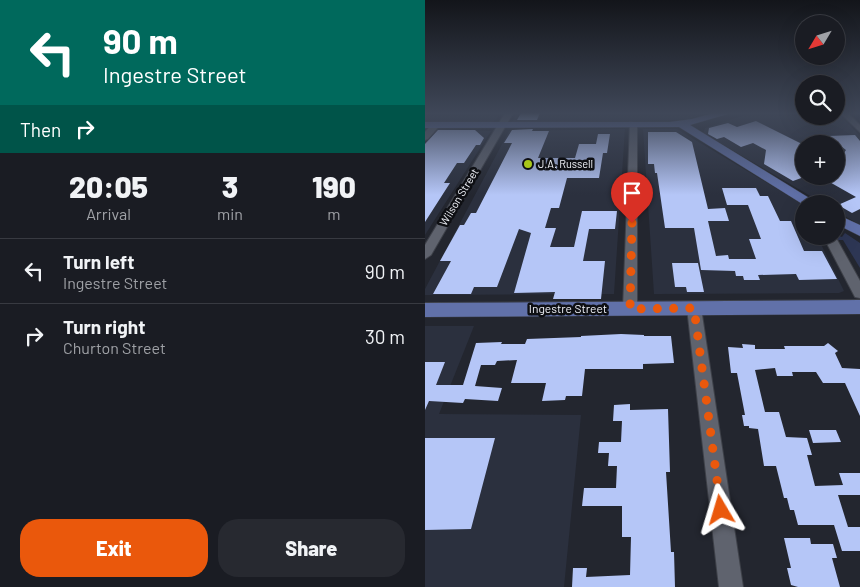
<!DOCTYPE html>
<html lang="en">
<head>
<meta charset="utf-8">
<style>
  body { margin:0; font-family:Barlow,sans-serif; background:#272930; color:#f1f3f6; height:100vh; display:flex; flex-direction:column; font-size:19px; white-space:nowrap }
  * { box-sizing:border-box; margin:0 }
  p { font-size:16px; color:#9fa1a6 }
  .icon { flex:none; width:28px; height:28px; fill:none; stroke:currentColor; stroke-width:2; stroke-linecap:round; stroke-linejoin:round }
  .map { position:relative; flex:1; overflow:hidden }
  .details { display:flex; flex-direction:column; background:#1a1c23; width:425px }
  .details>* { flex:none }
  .top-card { background:#00695c; color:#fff; overflow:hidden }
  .needle { width:32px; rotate:232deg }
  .fabs { position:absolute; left:370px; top:15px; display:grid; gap:10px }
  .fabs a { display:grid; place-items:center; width:50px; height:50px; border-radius:50%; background:#1a1c23; box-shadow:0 5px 20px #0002,0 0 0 1px #383a41; font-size:25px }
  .pin { position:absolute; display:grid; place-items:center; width:42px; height:42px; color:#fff; margin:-51px -21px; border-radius:50% 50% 50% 0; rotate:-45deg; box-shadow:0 0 5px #0007 }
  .pin .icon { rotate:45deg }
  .me { position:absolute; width:55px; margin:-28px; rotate:353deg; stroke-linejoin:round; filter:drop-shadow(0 0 4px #0008) }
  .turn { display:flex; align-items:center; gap:18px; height:105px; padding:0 20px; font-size:22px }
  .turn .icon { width:65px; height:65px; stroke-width:2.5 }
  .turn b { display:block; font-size:35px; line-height:42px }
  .then { display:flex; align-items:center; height:48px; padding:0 20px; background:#0003; gap:10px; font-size:19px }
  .eta { display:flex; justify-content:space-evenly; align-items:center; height:85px; text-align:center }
  .eta b { font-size:30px; font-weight:800; line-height:35px }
  .cta { display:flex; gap:10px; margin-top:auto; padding:10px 20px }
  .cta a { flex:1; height:58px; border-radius:20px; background:#ea580c; color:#fff; font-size:20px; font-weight:800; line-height:58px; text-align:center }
  .cta a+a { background:#272930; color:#f1f3f6 }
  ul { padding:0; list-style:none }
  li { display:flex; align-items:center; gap:15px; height:65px; padding:0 20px; border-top:1px solid #383a41 }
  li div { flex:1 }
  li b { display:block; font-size:19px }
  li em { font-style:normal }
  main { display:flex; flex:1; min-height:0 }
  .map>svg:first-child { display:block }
</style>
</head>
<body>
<main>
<section class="details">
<div class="top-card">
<div class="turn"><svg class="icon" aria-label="left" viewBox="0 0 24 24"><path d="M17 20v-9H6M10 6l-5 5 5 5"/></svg><div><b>90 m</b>Ingestre Street</div></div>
<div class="then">Then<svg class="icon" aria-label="right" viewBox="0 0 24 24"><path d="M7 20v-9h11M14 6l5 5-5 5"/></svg></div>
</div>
<div class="eta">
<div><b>20:05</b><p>Arrival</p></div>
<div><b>3</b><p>min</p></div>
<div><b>190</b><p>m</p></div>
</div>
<ul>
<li><svg class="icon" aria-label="left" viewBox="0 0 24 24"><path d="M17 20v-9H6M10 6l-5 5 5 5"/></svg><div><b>Turn left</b><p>Ingestre Street</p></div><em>90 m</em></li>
<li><svg class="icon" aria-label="right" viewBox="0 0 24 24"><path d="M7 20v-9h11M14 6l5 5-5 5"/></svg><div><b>Turn right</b><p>Churton Street</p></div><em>30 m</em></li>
</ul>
<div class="cta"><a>Exit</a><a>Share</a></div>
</section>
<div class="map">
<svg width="435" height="587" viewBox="0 0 435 587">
  <rect width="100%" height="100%" fill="#23262f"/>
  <!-- built -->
  <path fill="#2b303e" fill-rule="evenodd" d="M0 113H75L71 120 65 123H0Z
    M92 113H282L264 119 249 120 88 123 87 122Z
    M326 113H379V116H411V113H413L435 136V225L411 211V204H399L278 133 280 128ZM379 144H411V176H379Z
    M14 129 66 131 0 235V143L10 131Z
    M200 129 189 294 0 295V289L84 131Z
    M218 129H252L379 205V236H392L419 291 414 293 229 294Z
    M0 326H49L14 414 156 415 139 587H0Z"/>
  <!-- green -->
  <path fill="#2d3654" d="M420 233 435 243V268L418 240H411V235L417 237Z"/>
  <!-- building -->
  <path fill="#b5c6f7" d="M96 113H115L112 120H92Z
    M331 121 379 145V177L368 181 339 164 341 150 328 143 316 147 299 137 292 139 283 134 284 128 303 123 312 127Z
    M108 129 107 131H124L113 158H150L154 144H171L173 134H185L182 153H178L174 178H142L134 208H126L120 228H131L125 247H149L157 211H192L190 229H164L158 261H180L176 299H128L130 292 89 293 106 233 94 229 72 287H49L46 294H8L26 261H15L35 225H39L46 213H51L87 143H79L87 130Z
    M13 130H50L59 138 55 145H51L39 163H32L19 183H25L0 222V144Z
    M223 132H251L267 142 283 209 300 208 304 221H283L291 256 303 255 304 259H331L324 239H336L323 205H302L297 188H331L335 196H343L355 221H366L379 251H397L412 279 374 280 371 274 333 275 335 280H319L318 276H311L310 271 276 270 269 228H240L232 173H230L229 164H223Z
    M430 135 435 141V209L427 213 413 205 431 197 394 176H411V149L419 153 421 150 403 136Z
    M247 263H273L279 292H262L261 287H250Z
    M196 334 219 335V336H246L249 363 218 364V369H160L157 396H141L140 400 117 401 121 383H86L92 360 72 361 70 365H56L50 386 77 388 73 401 40 399 38 403 4 401 0 410V362H20L11 385H38L51 343 77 342 76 344H100L102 339 156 337V336Z
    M403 343 413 351 410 353 417 368 435 369V416L420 383H398L391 372H367L368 376H352L350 368 330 370 340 412H354L361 437 382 438 387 455H382L390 486 418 485 414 473H435V495H413L423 527H435V551H417L409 525H373L369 510H365L362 498H359L351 466H339L333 429 324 428V426H319L317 415H320L312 373H306L303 347 318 348 317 344 330 345V349H360L359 346H399Z
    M205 404V410L243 409 245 472H241L246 552H249L250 587H147L148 568H162L161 577 205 575 206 537H197V506H157L159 488H191L192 466H183L184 453H173L174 442H196L197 421H188L189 405Z
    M384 430H411L416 442 388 443Z
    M0 438H70L46 529 0 530Z
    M359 538H385L386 544H408L412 558H407L415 587H373L366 585 362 568H366Z"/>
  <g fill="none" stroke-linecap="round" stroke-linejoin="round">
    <defs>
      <path id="minor" d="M80 113H88L6 255 0 259V245Z
        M415 113H423L435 125V132Z
        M205 122 212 124V309L210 313 205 314 200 313 198 309Z
        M8 123 15 125 3 139 0 140V132Z
        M398 236H410L435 281V298L430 297Z
        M269 303 274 304 276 308 318 587H294L262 308 264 304Z"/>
      <path id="major" d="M289 113H306L265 125 394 204 379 205 254 127 0 128V122H245L267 119Z
        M411 214 435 225V236L411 224Z
        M435 300V314L0 317V303Z"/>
    </defs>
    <!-- minor casing -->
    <use href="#minor" stroke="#3e4149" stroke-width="2"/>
    <!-- major casing -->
    <use href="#major" stroke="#3e4149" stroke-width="1"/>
    <!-- minor -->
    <use href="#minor" fill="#5f636e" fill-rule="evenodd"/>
    <!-- major -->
    <use href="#major" fill="#6171a9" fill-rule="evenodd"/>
  </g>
  <!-- sky -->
  <linearGradient id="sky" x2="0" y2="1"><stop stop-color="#13151a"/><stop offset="0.58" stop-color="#3f4758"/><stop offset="1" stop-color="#3f4758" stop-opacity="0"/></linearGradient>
  <rect width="435" height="195" fill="url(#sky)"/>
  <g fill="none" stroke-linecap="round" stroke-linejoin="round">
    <!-- route -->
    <path stroke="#ea580c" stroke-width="9" stroke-dasharray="0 16.2" d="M207 223 205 309 269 308 296 510"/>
  </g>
  <!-- markers -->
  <circle fill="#a9c719" stroke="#0e0f13" stroke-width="2" cx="103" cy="164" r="5"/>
  <g text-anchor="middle" stroke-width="5" stroke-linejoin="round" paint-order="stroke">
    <!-- far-poi labels -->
    <g font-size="11" fill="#f1f3f9" stroke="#0e0f13" text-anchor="start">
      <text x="113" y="168">J.A. Russell</text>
    </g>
    <!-- far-street labels -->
    <g font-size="11" fill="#f1f3f9" stroke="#0e0f13">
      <text transform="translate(34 197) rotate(-59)" y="4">Wilson Street</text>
    </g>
    <!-- street labels -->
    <g font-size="12" fill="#f1f3f9" stroke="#0e0f13">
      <text x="143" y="313">Ingestre Street</text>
    </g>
  </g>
</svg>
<div class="fabs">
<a><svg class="needle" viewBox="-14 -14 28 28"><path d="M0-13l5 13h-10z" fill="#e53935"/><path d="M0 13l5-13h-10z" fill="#9fa1a6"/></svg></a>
<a><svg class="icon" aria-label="search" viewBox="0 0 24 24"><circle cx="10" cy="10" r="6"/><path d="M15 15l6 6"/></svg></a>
<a>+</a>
<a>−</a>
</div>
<div class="pin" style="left:207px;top:223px;background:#d93025"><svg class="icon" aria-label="arrive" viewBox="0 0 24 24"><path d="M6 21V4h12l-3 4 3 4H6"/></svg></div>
<svg class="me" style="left:296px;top:510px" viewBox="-20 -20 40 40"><path d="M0-17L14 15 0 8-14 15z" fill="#ea580c" stroke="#fff" stroke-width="4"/></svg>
</div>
</main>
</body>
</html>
